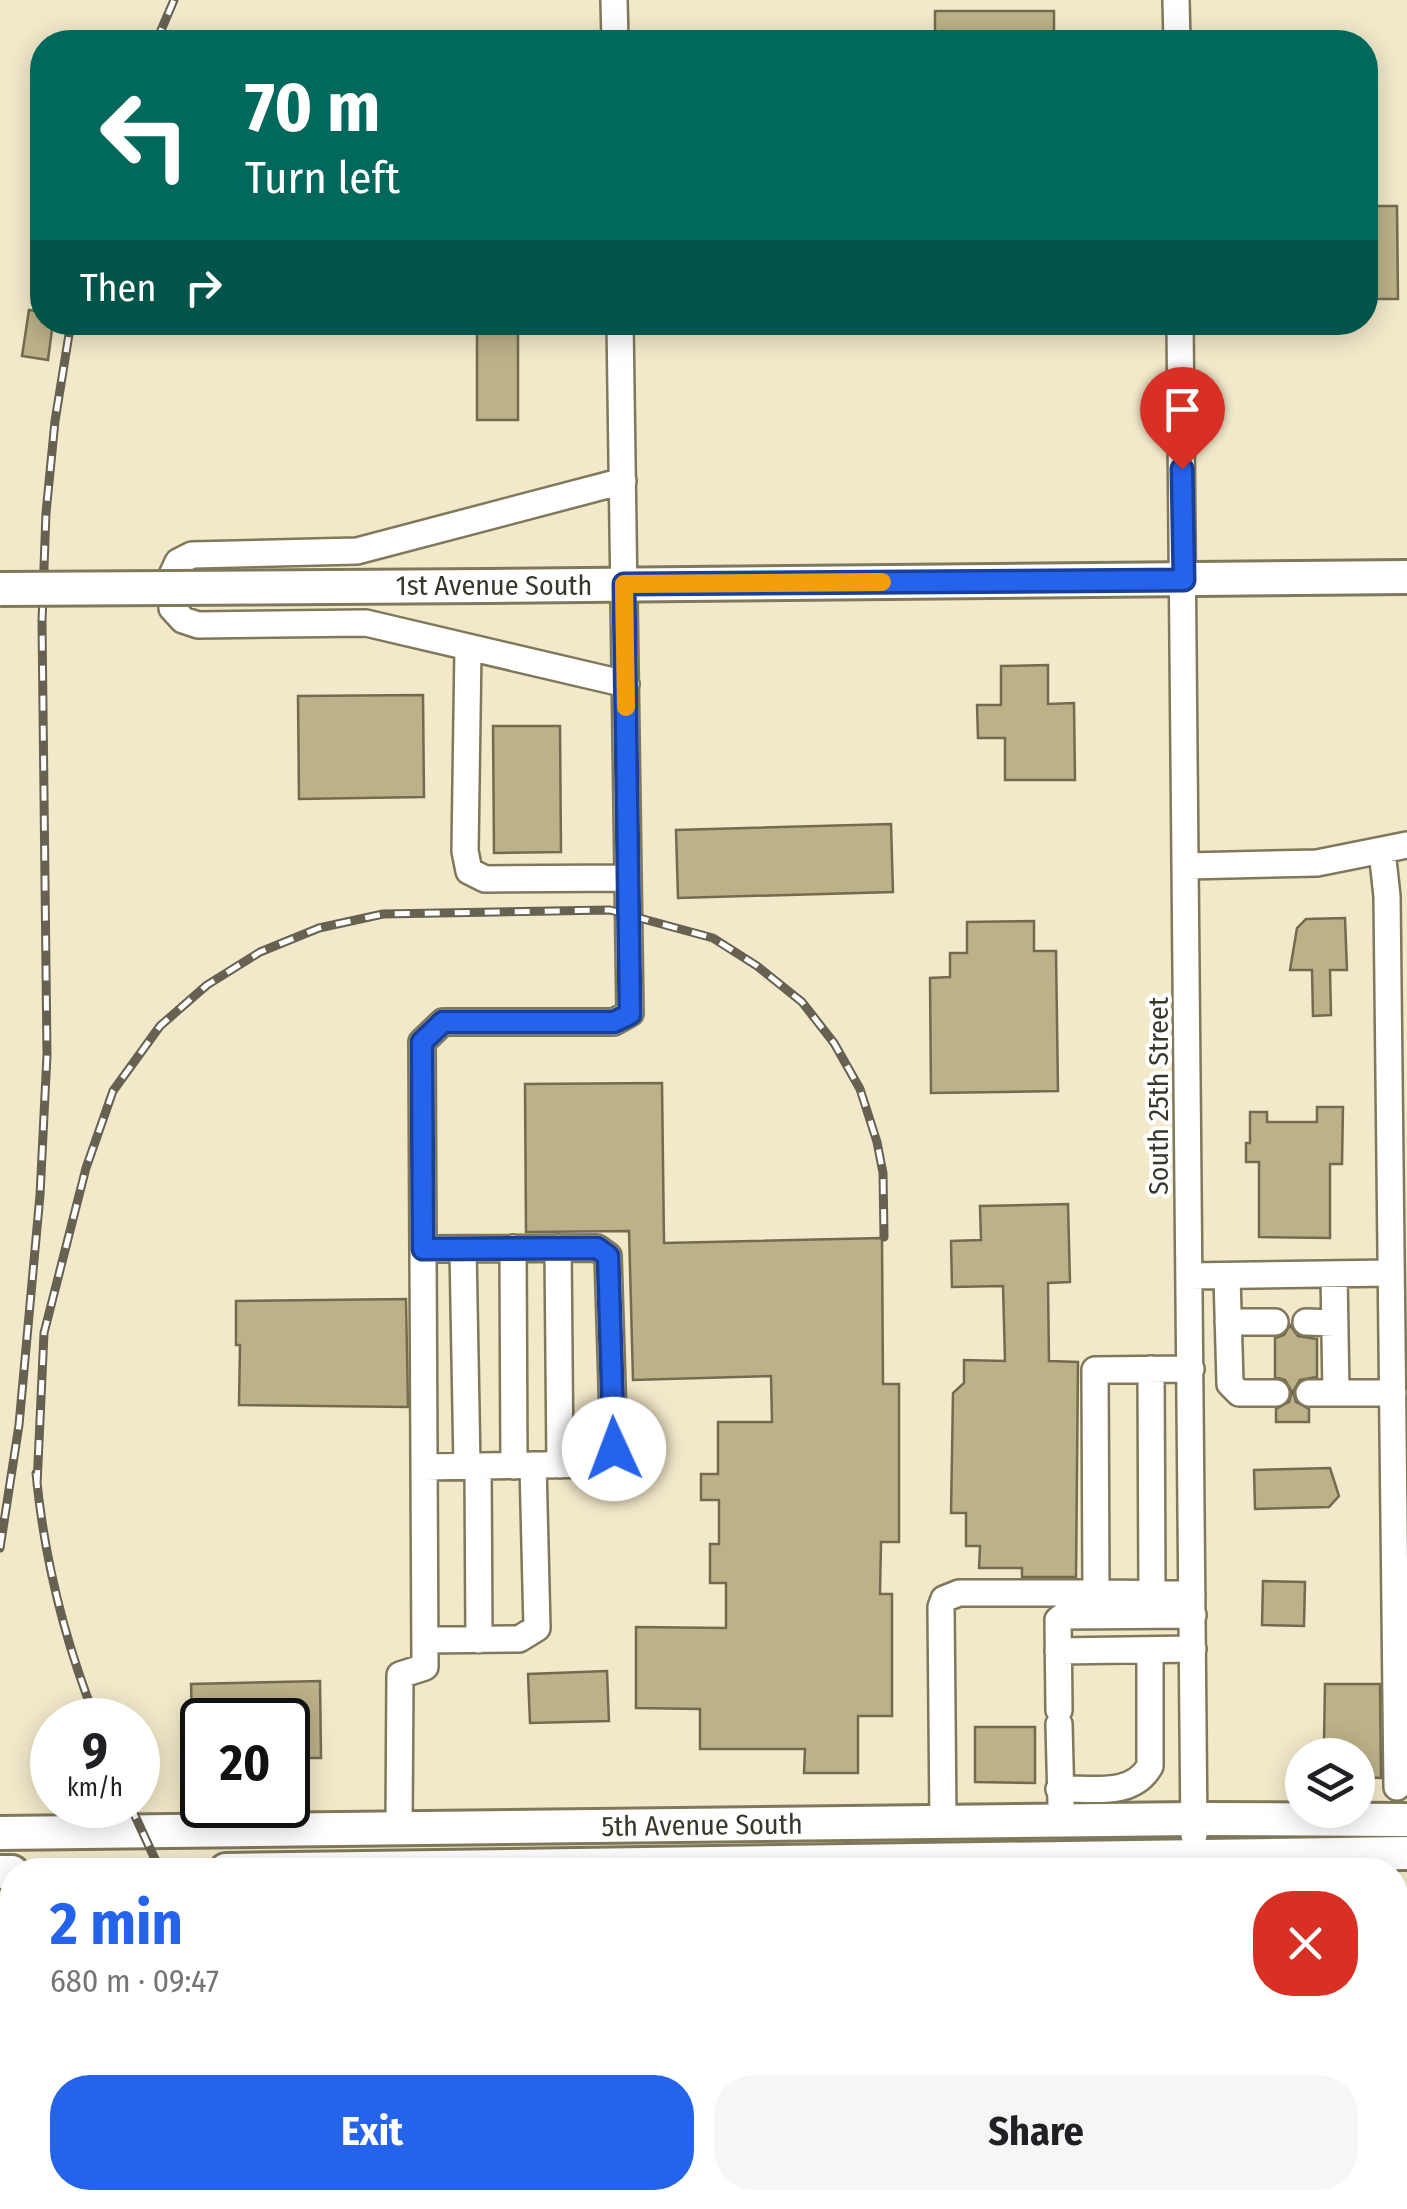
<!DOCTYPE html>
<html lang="en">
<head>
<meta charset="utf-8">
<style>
  body { margin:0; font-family:"Fira Sans Condensed",sans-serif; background:#f6f6f6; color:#202124; height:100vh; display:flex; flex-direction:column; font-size:38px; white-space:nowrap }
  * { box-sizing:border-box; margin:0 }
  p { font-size:32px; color:#757577 }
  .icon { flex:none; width:55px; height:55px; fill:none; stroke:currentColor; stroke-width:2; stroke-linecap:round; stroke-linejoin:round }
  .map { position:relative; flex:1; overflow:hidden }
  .drawer { position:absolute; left:0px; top:1858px; width:1408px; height:352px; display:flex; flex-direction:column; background:#fff; border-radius:40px 40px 0 0; box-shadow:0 5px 25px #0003 }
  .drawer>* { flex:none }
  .hud { position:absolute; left:30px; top:30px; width:1348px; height:305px; border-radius:40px; box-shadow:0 5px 25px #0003; background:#00695c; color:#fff; overflow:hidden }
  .buttons { position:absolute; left:1285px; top:1738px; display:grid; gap:20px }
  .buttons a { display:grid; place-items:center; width:90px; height:90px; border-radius:50%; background:#fff; box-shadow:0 5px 25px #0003; font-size:50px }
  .speed { position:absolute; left:30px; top:1698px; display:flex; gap:20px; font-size:50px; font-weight:700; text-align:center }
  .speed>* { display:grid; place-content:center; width:130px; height:130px; border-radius:50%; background:#fff; box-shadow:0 5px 25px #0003; line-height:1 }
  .speed small { font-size:25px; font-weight:400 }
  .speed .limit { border:5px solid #111; border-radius:15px; background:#fff; color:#111 }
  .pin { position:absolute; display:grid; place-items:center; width:85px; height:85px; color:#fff; margin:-102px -42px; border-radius:50% 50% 50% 0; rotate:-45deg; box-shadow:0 0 10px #0007 }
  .pin .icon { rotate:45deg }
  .me { position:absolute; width:110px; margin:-55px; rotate:358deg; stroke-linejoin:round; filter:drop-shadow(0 0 8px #0008) }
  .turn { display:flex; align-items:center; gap:35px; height:210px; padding:0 50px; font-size:45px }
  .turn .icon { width:130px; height:130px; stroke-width:2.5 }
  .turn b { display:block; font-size:70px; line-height:85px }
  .then { display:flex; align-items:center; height:95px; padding:0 50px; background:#0003; gap:20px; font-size:38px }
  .round { display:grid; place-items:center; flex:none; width:105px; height:105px; border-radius:40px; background:#f6f6f6 }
  .head { display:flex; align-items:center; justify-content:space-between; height:170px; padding:0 50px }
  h1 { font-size:60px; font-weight:700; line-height:75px; color:#2563eb }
  .action { display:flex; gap:20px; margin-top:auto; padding:20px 50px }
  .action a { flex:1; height:115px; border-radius:40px; background:#2563eb; color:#fff; font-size:40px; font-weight:700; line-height:115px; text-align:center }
  .action a+a { background:#f6f6f6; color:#202124 }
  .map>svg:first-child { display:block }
</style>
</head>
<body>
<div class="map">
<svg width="1407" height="2209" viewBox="0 0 1407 2209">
  <rect width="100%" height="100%" fill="#f2e9ca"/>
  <!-- building -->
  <path fill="#bcb188" stroke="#736b50" stroke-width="2.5" d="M935 11H1054V42H935Z
    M1365 206H1397L1398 299H1365Z
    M29 310 42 312V322H53L48 360 22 356Z
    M477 322H518V420H477Z
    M1048 665V704L1074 703 1075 780H1005V738H978L977 705H1001V666Z
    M423 695 424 797 299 799 298 696Z
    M493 726H560L561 852 494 853Z
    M891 824 893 892 678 898 676 830Z
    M1345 918 1347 970H1330L1331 1015 1313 1016 1312 970H1290L1297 928 1306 919Z
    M1034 921V951H1056L1058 1091 931 1093 930 978 950 977V953H967V922Z
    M662 1083 664 1243 882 1238 883 1384H899V1542H881L880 1594H892V1716H858V1773H804L805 1749H700V1709L636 1708V1627L726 1628V1583H710V1544H719V1500H701V1474H718V1422H772L771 1376 633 1380 629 1231 526 1232 525 1084Z
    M1317 1107H1343L1342 1164H1330V1238L1259 1237V1162H1246V1143H1250V1112H1267V1122H1317Z
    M1068 1204 1070 1282 1048 1283 1049 1361 1078 1362 1076 1577H1022V1568H979L980 1546H966V1513H951L953 1393 964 1383V1360L1005 1361 1003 1286 952 1287 951 1241 981 1240 980 1206Z
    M406 1299 408 1407 239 1405 240 1345H236V1301Z
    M1290 1325 1298 1336 1317 1339V1377L1300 1380 1293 1392 1296 1402 1309 1409V1422H1276V1409L1289 1402 1292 1392 1285 1380 1275 1377V1338L1284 1335Z
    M1330 1468 1339 1496 1329 1507 1255 1509 1254 1470Z
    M1263 1581 1305 1582 1304 1626 1262 1625Z
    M607 1671 609 1721 530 1723 528 1674Z
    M320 1681 321 1758H288V1720H192L191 1684Z
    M1325 1684H1380L1381 1778 1358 1777V1755H1335V1741H1324Z
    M975 1727H1035V1783L975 1782Z"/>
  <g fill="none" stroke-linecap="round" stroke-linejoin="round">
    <defs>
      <path id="minor" d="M614 0 615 42
        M1176 0 1177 42
        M1180 322 1194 1835
        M623 481 357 551 192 555 178 562 172 575V608L183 620 198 625 366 623 626 684
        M468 648 465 851 469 871 485 879 628 878
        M1382 851 1387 896 1397 1787
        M1187 866 1317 863 1407 845
        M513 1248 514 1466
        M558 1248 560 1465
        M423 1249 597 1248 608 1256 614 1449 605 1464 425 1467
        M463 1249 467 1466
        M1334 1274 1336 1393
        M1190 1276 1391 1273
        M1227 1276 1230 1384 1239 1393H1276
        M1228 1322H1275
        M1306 1322 1335 1323
        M1151 1369 1152 1593
        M1191 1369 1095 1370 1096 1593 1192 1594
        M1309 1393H1393
        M478 1466 479 1640
        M425 1640 519 1639 537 1628 533 1465
        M1058 1651 1193 1649
        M1059 1710 1058 1620 1063 1616 1193 1615
        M1059 1724 1061 1804
        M1059 1789C1091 1788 1132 1798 1150 1766V1650
        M943 1821 941 1607 944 1599 959 1593H1096
        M399 1827 400 1675 425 1667 422 1042 443 1022H614L630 1013 620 322
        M1395 2090H1407
        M715 2198V2209
        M1197 2198V2209
        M39 2209 47 2198
        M532 2209V2198"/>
      <g id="major">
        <path d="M488 586 1407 577"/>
        <path id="s1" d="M0 1833 1194 1819 1407 1820"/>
        <path d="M226 1870 1407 1853"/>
        <path d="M0 1872H12"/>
        <path d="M0 2207 7 2209"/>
      </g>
    </defs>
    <!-- minor casing -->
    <use href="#minor" stroke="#7f785b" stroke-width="30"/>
    <!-- major casing -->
    <use href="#major" stroke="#7f785b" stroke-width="38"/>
    <!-- minor -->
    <use href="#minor" stroke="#fff" stroke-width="25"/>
    <!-- major -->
    <use href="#major" stroke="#fff" stroke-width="32"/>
    <defs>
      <path id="rail" d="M156 42 174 0
        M36 1473C44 1557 65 1642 96 1720
        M37 1485 44 1333 86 1168 113 1091 160 1026 207 985 260 952 319 928 383 914 610 910 713 938 757 966 802 1002 834 1043 860 1089 877 1142 883 1173 884 1237
        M0 1548 19 1425 40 1195 47 1055 42 622 46 513 55 421 71 322
        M130 1805 160 1870
        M378 2198 387 2209"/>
    </defs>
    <!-- rail casing -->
    <use href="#rail" stroke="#666151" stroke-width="9"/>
    <!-- rail -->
    <use href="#rail" stroke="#fff" stroke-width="5" stroke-dasharray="15" stroke-linecap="butt"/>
    <defs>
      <path id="major-bridge" d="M0 589 488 586"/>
    </defs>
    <!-- major-bridge casing -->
    <use href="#major-bridge" stroke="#7f785b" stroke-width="38" stroke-linecap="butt"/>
    <!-- major-bridge -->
    <use href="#major-bridge" stroke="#fff" stroke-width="32"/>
  </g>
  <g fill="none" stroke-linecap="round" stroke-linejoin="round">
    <defs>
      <path id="route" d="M614 1449 608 1256 597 1248 423 1249 422 1042 443 1022H614L630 1014 624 584 1184 580 1182 469"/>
    </defs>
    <!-- route casing -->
    <use href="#route" stroke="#184099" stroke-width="25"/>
    <!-- route -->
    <use href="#route" stroke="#2563eb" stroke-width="18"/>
    <!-- slow -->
    <path stroke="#f59e0b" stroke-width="18" d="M626 707 624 584 882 582"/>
  </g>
  <g text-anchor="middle" stroke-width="8" stroke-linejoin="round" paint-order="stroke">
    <!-- street labels -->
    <g font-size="28" fill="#39362a" stroke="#fff">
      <text x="494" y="595">1st Avenue South</text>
      <text transform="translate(1158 1096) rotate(-90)" y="10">South 25th Street</text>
      <text dy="10" stroke="none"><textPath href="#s1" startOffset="702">5th Avenue South</textPath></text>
    </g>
  </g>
</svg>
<div class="buttons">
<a><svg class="icon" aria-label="layers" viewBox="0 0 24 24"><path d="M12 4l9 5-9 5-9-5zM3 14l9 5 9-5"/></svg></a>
</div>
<div class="speed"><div>9<small>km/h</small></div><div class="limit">20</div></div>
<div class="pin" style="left:1182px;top:469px;background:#d93025"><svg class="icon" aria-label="arrive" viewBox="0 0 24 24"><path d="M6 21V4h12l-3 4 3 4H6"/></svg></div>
<svg class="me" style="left:614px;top:1449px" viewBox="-20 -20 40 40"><circle r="19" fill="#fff"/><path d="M0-13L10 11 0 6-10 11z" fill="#2563eb"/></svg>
<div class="hud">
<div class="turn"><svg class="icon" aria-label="left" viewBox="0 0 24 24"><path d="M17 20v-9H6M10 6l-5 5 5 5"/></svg><div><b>70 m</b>Turn left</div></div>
<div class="then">Then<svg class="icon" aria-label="right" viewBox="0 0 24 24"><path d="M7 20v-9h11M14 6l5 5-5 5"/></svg></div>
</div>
<section class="drawer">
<div class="head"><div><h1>2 min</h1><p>680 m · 09:47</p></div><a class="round" style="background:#d93025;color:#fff"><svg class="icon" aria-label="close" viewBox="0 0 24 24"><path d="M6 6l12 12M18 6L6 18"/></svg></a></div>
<div class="action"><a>Exit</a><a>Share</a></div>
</section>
</div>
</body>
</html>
